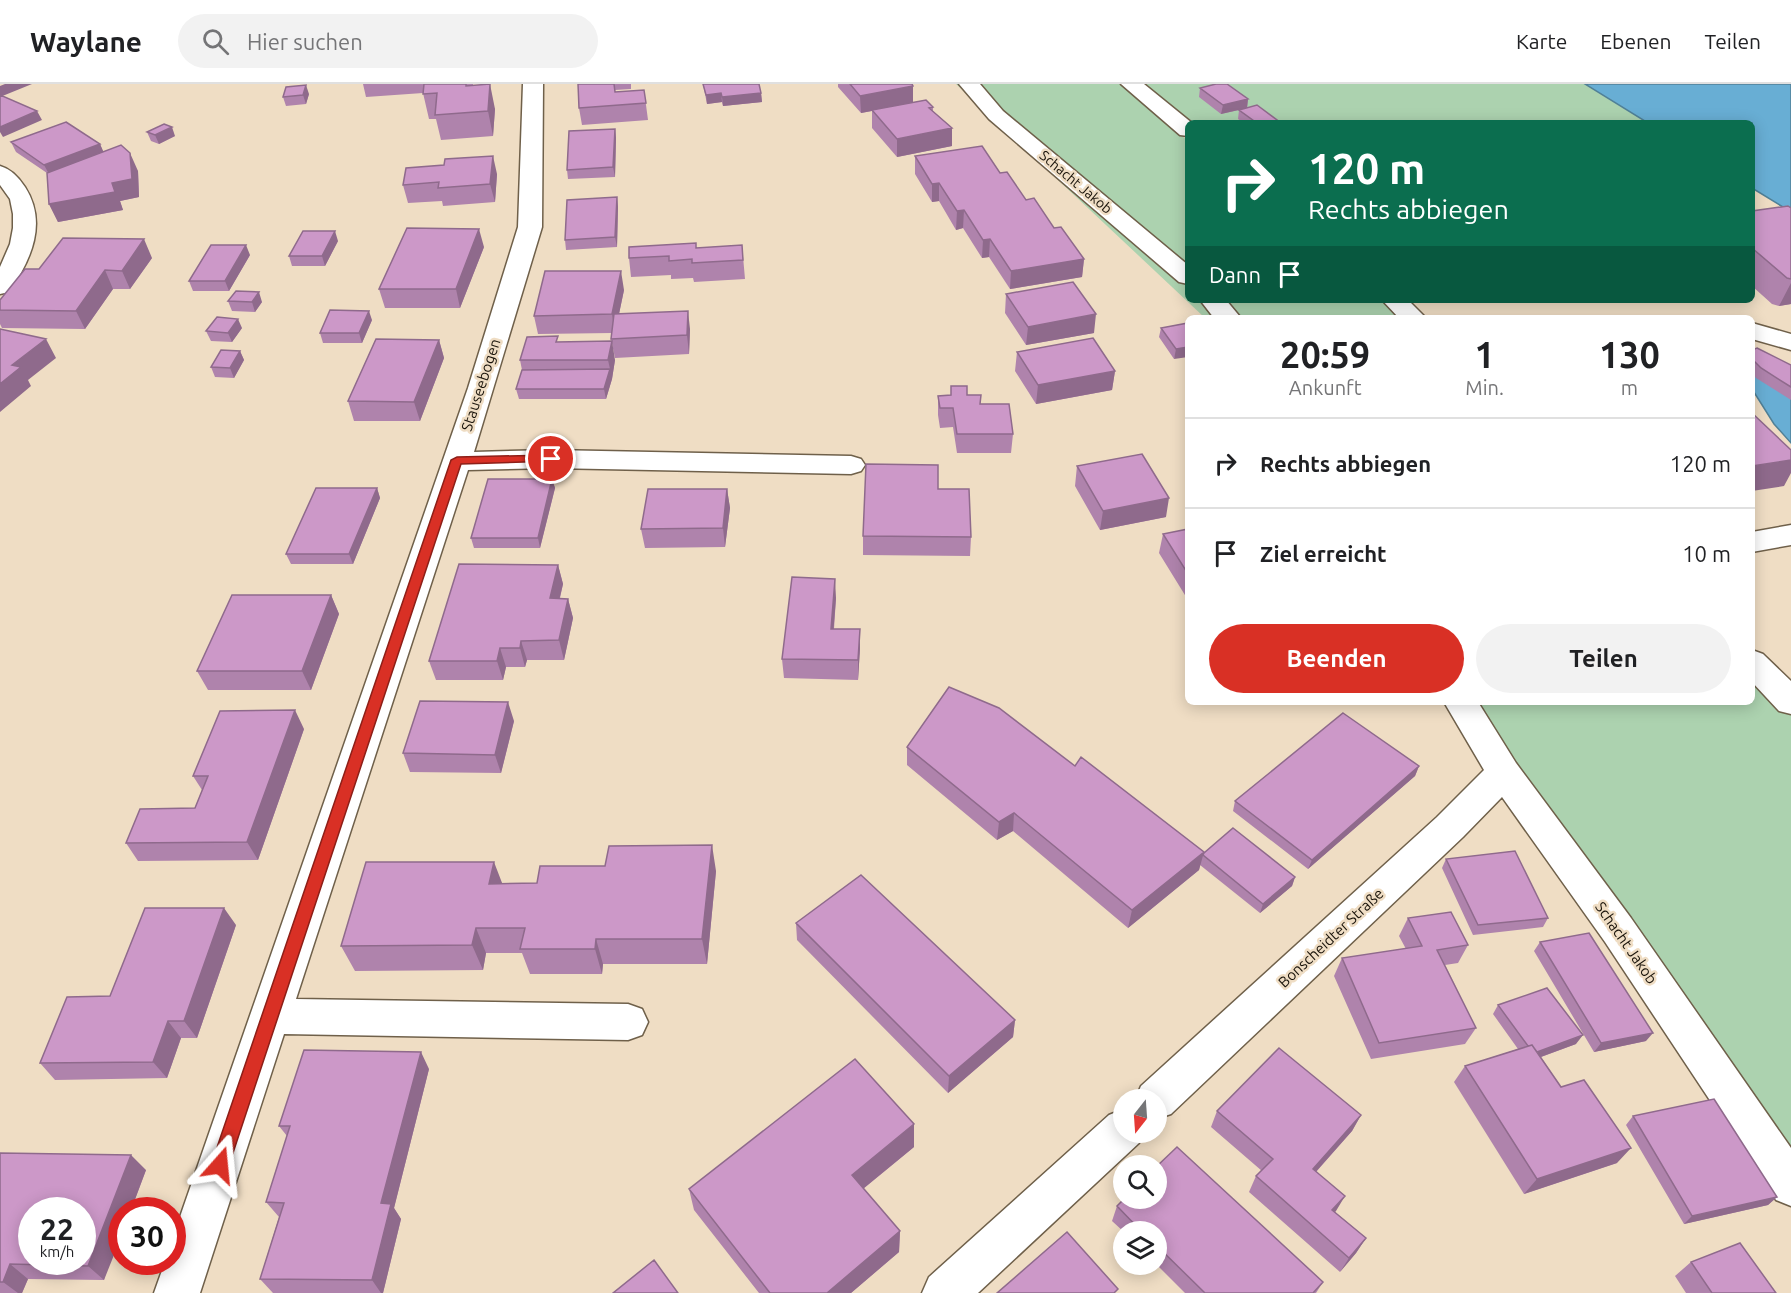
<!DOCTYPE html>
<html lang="de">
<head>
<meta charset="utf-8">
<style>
  body { margin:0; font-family:Ubuntu,sans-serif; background:#f2f2f2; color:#202124; height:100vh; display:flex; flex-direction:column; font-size:22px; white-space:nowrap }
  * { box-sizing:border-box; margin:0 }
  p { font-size:20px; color:#757577 }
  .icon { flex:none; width:33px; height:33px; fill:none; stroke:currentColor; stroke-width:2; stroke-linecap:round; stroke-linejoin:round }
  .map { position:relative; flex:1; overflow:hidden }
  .sheet { position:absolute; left:1185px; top:231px; width:570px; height:390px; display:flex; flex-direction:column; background:#fff; border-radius:9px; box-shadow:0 3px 15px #0003 }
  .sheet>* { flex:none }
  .top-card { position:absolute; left:1185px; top:36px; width:570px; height:183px; border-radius:9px; box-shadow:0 3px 15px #0003; background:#0b6e4f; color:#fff; overflow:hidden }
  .needle { width:39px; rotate:197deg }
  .fabs { position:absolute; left:1113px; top:1005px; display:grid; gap:12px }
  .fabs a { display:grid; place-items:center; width:54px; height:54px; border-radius:50%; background:#fff; box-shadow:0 3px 15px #0003; font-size:30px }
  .speed { position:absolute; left:18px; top:1113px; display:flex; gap:12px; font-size:30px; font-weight:700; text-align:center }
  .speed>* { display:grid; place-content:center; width:78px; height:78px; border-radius:50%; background:#fff; box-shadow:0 3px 15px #0003; line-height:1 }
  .speed small { font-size:15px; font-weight:400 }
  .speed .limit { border:9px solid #d22; background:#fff; color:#111 }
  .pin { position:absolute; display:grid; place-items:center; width:51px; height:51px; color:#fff; margin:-26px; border:3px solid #fff; border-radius:50%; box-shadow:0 2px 6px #0007 }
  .me { position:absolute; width:66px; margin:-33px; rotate:18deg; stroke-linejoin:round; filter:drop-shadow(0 0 4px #0008) }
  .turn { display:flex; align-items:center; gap:21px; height:126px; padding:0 24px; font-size:27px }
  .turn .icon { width:78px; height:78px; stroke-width:2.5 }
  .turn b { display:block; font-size:42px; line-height:51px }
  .then { display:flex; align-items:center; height:57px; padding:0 24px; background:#0003; gap:12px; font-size:22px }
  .eta { display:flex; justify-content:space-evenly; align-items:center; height:102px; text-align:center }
  .eta b { font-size:36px; font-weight:700; line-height:42px }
  .button { display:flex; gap:12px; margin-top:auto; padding:12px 24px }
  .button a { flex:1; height:69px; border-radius:36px; background:#d93025; color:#fff; font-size:24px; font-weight:700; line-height:69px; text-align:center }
  .button a+a { background:#f2f2f2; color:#202124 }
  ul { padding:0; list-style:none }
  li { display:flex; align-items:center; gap:18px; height:90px; padding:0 24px; border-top:2px solid #e0e0e0 }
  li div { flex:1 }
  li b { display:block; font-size:22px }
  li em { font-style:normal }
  header { display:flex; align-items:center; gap:36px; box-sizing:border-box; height:84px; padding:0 30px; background:#fff; border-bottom:2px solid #e0e0e0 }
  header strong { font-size:28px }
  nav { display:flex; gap:33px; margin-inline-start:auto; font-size:21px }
  .search { width:420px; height:54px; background:#f2f2f2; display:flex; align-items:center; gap:15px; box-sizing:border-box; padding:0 21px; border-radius:33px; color:#757577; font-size:22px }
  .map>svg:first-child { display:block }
</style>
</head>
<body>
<header>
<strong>Waylane</strong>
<div class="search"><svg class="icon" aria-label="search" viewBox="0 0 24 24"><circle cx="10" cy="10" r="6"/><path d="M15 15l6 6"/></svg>Hier suchen</div>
<nav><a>Karte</a><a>Ebenen</a><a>Teilen</a></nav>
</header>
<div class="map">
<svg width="1791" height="1209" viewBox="0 0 1791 1209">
  <rect width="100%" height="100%" fill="#efddc4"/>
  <!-- green -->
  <path fill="#acd2af" d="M956 0H1120L1188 57V216H1387L1406 234H1205Z
    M1145 0H1585L1648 39H1194Z
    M1752 587 1791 627V1118L1629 883 1477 674 1444 618H1752Z"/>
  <!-- water -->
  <path fill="#68aed4" stroke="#508097" stroke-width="1.5" d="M1585 0H1791V128L1752 104V39H1648Z
    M1752 270 1791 291V359L1774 340 1752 305Z"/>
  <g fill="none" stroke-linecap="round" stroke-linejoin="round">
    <defs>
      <path id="minor" d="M523 0H543L542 143 474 368 551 366 851 372 861 375 865 381 861 387 851 390 551 384 468 386 296 915 628 920 642 925 648 938 642 951 628 956 284 950 200 1209H154L165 1178H172V1156L468 304 518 143Z
        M959 0H980L1003 27 1188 181V200L1179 198 989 35Z
        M1121 0H1144L1192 39H1188V52L1180 51Z
        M0 82C11 85 19 94 25 103 48 139 31 176 9 208L0 210V183L10 160 13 144V130L10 115 0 101Z
        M1200 216H1226L1241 234H1214Z
        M1382 216H1408L1426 234H1399Z
        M1752 239 1791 250V266L1752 255Z
        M1791 441V461L1752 468V448Z
        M1752 566 1763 570 1791 597V630L1779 627 1752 598Z
        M1444 618H1478L1516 679 1631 834 1791 1064V1122L1776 1116 1605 858 1502 713 1463 753 1171 1030 1156 1035V1016H1135L1141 1002 1437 733 1484 686Z
        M1124 1025V1048H1144L1139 1059 978 1209H922L929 1193 1109 1031Z"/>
    </defs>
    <!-- minor casing -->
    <use href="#minor" stroke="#6f604a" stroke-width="3"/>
    <!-- minor -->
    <use href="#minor" fill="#fff" fill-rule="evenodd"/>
  </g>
  <!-- wall -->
  <path fill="#af83ac" d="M363 0H473V2L495 25 493 52 441 56 436 35H429L423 9 366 13Z
    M578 0H631V5L615 6 616 8 644 6 648 36 582 41 579 24Z
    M703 0 761 9 762 18 723 22 722 18 707 20Z
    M838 0H912L913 18 933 23V27L952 44V62L897 73 872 44V27L861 29 838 3Z
    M1200 4 1248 15 1247 24 1277 36V39H1244L1238 35 1239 26 1221 30 1199 13Z
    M309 10 306 20 286 22 283 13Z
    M615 45 616 54 615 93 568 95 567 86Z
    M147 48 175 52 159 60 151 57Z
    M11 58 100 60 103 68 138 87 139 113 120 117 123 126 58 138 49 120 47 89 16 68Z
    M915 72 1000 89 1084 175 1082 193 1010 205 989 173 982 174 963 144 956 146 939 117 932 118 915 90Z
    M497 90 495 118 443 122 442 117 408 119 403 101Z
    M617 113 618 123 617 163 566 166 565 156Z
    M1791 124V220L1779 222 1772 220 1752 202V127Z
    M338 157 325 182H292L289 172Z
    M742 161 745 195 694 198 693 194 671 195V191L631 193 629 174 696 164Z
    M484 163 460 224H385L379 205Z
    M250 171 229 207H193L189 197Z
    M152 174 130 205H113L85 245 2 244 0 240V216L39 185Z
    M624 206 619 230 690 245 689 270 615 274 611 255 612 249 538 250 534 232Z
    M1006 210 1094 249 1026 261 1005 229Z
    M228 217 262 218 255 228 232 227Z
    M372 236 362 259H323L320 249Z
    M1188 239 1174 275 1159 253 1161 244Z
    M242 244 232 258 211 257 206 247Z
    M439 256 444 274 420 337H354L348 317Z
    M559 258 615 276 612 295 606 315H519L516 305 522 286 520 276Z
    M1752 266 1791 281V316L1756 294 1752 290Z
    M240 267 244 276 234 294 215 293 211 283Z
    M1017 268 1115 287 1112 306 1036 320 1015 287Z
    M967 311 980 320 1013 350 1011 369H957L953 343 940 344 938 331V312Z
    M1077 382 1166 433 1100 446 1075 402Z
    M552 395 555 404 540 464H474L471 454Z
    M377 404 380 414 353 480H291L286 470Z
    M727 405 730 424 725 463 645 464 641 445Z
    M938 405 971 453 970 472 863 471V452Z
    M1188 445V516L1159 469 1163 450Z
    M558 481 563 500 560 514 568 515 573 534 564 576H527L525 583H506L503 596H436L429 577Z
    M331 511 339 530 311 606H208L197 587Z
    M836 514 834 545 860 564 858 596 784 594 782 575Z
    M514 637 501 689 410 688 403 669Z
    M304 645 258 776 138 777 126 759 195 724 202 706 193 692Z
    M907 663 1075 682 1204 768 1295 793 1292 802 1260 829 1200 781 1199 786 1128 844 1013 747 997 756 907 681Z
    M1419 682 1415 692 1308 785 1233 727 1235 717Z
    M1446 775 1548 834 1543 843 1473 851 1442 784Z
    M716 787 707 880H603L602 890H530L522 869H486L483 886 355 887 341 862 502 799H537Z
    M1408 834 1468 861 1458 879 1445 881 1476 944 1465 960 1371 975 1334 892 1342 874 1406 865 1399 852Z
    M796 839 1015 936 1013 953 948 1009 797 856Z
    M236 841 197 954H181L167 994 55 996 40 979 110 912Z
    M1540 858 1646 957 1594 968 1534 867Z
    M1498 921 1576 960 1541 973 1561 1003 1617 1079 1524 1110 1454 998 1465 982 1518 965 1493 930Z
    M429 985 394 1124 401 1135 383 1209H273L260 1195 279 1133 266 1118 287 1052 279 1042Z
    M1217 1027 1361 1031 1352 1047 1316 1088 1335 1128 1366 1154 1356 1169 1340 1188 1249 1108 1256 1092 1262 1087 1211 1043Z
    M1633 1032 1777 1113 1768 1121 1684 1140 1626 1041Z
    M914 1063 863 1105 900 1147 899 1168 851 1209H759L694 1126 689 1105Z
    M0 1069 146 1086 131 1126H122L104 1196 28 1195 22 1209H0Z
    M1117 1122 1323 1198 1316 1209H1185L1156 1180V1148H1124L1112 1137Z
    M1691 1178 1776 1209H1686L1675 1192Z"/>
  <!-- shaded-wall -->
  <path fill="#8f6a8c" d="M5 0H32L0 13V2Z
    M490 0 495 25 493 52 488 27Z
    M306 1 309 10 306 20 303 11Z
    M913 2V19L861 29 860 12Z
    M721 9 722 18 707 20 706 11Z
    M761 9 762 18 723 22 722 13Z
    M1248 15 1247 24 1221 30 1223 21Z
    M37 27 42 36 3 53 0 48V43Z
    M1277 36V39H1265Z
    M172 43 175 52 159 60 155 51Z
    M952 44V62L897 73V55Z
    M615 45 616 54 615 93 613 83Z
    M100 60 104 69 49 90 44 81Z
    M130 69 138 87 139 113 120 117 123 126 58 138 49 120 112 99Z
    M493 72 497 90 495 118 490 100Z
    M939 99V117L932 118V100Z
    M617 113 618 123 617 163 615 153Z
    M964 126 963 144 956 146 957 127Z
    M479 145 484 163 460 224 456 205Z
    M335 147 338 157 325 182 322 172Z
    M144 155 152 174 130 205 122 187Z
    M990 155 989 173 982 174 983 156Z
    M246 161 250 171 229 207 225 197Z
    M1084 175 1082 193 1010 205 1011 187Z
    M105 186 113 205 85 245 76 227Z
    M621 187 624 206 615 249 612 230Z
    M1791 199V220L1779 222Z
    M259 208 262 218 255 228 252 218Z
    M369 227 372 236 362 259 359 249Z
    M688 227 690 245 689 270 687 251Z
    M1096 230 1094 249 1026 261 1028 243Z
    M238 235 242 244 232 258 228 249Z
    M46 255 56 274 28 296 31 302 0 328V300L12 281Z
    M439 256 444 274 420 337 414 318Z
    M612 257 615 276 612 295 606 315 604 305 610 285 608 276Z
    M1188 263V273L1174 275 1176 265Z
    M240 267 244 276 234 294 230 284Z
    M1115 287 1112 306 1036 320 1038 301Z
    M1791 376V389L1784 402 1752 407V382Z
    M552 395 555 404 540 464 538 454Z
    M377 404 380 414 353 480 349 470Z
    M727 405 730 424 725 463 723 444Z
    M1169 414 1166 433 1100 446 1103 427Z
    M558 481 563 500 555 533 550 514Z
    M835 495 836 514 832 564 831 545Z
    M331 511 339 530 311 606 302 587Z
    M568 515 573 534 564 576 559 556Z
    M860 545V564L858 596V576Z
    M521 557 527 576 525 583 520 564Z
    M500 564 506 583 503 596 497 577Z
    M508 618 514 637 501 689 495 671Z
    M295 626 304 645 258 776 247 758Z
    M1419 682 1415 692 1308 785 1312 776Z
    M1014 729 1013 747 997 756 999 738Z
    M712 761 716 787 707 880 702 855Z
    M1204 768 1199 786 1128 844 1132 826Z
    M494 778 504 804 489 800Z
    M1295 793 1292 802 1260 829 1263 820Z
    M224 824 236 841 197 954 184 937Z
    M476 844 486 869 483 886 472 861Z
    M596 855 603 880 602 890 595 865Z
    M1015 936 1013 953 948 1009 949 992Z
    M168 937 181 954 167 994 153 978Z
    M1653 949 1646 957 1594 968 1601 959Z
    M1583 951 1576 960 1527 978 1533 970Z
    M421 968 429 985 394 1124 401 1135 383 1209H381L372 1196 381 1119Z
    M1361 1031 1352 1047 1305 1100 1313 1085Z
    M914 1040V1063L853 1113 852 1091Z
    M1631 1064 1617 1079 1524 1110 1537 1095Z
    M131 1071 146 1086 131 1126H122V1151L104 1196 88 1182Z
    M1345 1112 1336 1127 1324 1141 1332 1126Z
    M1777 1113 1768 1121 1684 1140 1692 1132Z
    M900 1147 899 1168 851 1209H827Z
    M1366 1154 1356 1169 1340 1188 1349 1174Z
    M10 1180 28 1195 22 1209H18L3 1198Z"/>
  <!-- building -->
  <path fill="#cc98c8" stroke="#8f6a8c" stroke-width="1.5" fill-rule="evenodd" d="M424 0H466V2L490 0 488 27 435 31 437 9 423 10Z
    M578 0H614L615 8 644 6 646 19 579 24Z
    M703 0H759L761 9 722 13 721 9 706 11Z
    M850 0H912L913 2 860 12Z
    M1216 0H1227L1248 15 1223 21 1200 4Z
    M306 1 303 11 283 13 286 3Z
    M0 11 37 27 0 43Z
    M926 16 933 23 929 24 952 44 897 55 872 26Z
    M1257 21 1277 36 1265 39H1257L1239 26Z
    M66 38 100 60 44 81 11 58Z
    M164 40 172 43 155 51 147 48Z
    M615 45 613 83 567 86 569 47Z
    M121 61 130 69 132 95 112 99 115 108 49 120 47 89Z
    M982 62 1000 89 1007 88 1026 116 1034 114 1054 144 1061 143 1084 175 1011 187 990 155 983 156 964 126 957 127 939 99 932 100 915 72Z
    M493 72 490 100 438 104 439 98 403 101 406 84 444 81 445 75Z
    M617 113 615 153 565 156 567 116Z
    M1788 122 1791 124V195L1787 194 1752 164V127Z
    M407 144 479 145 456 205H379Z
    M303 147H335L322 172H289Z
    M63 154 144 155 122 187 105 186 76 227 0 226V216L25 185H39Z
    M696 159V164L742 161 743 176 692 179V175L669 177V172L629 174V163Z
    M211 161H246L225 197H189Z
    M545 187H621L612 230 534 232Z
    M1073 198 1096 230 1028 243 1006 210Z
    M236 207 259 208 252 218 228 217Z
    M330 226 369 227 359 249H320Z
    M688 227 687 251 611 255 614 230Z
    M217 233 238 235 228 249 206 247Z
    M1188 239V263L1176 265 1161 244Z
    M0 245 46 255 12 281 21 283 0 300Z
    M558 252 556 258 612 257 608 276H520L527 253Z
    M1093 254 1115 287 1038 301 1017 268Z
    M376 255 439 256 414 318 348 317Z
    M1757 264 1791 281V303L1761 284 1752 275V266Z
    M221 266 240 267 230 284 211 283Z
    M610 285 604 305H516L522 286Z
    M951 302H967V311H981L980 320H1009L1013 350H957L953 324H940L938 312 951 311Z
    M1752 329 1791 366V376L1752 382Z
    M1142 370 1169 414 1103 427 1077 382Z
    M866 380 938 381V405H969L971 453 863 452Z
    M488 395H552L538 454H471Z
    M316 404H377L349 470H286Z
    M648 405H727L723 444 641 445Z
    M1188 445V490L1163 450Z
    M459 480 558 481 550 514 568 515 559 556 521 557 520 564H500L497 577H429Z
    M792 493 835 495 831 545H860L858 576 782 575Z
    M232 511H331L302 587H197Z
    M949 603 999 624 1075 682 1081 673 1204 768 1132 826 1014 729 999 738 907 663Z
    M420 617 508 618 495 671 403 669Z
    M295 626 247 758 126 759 140 725 195 724 208 692H193L220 627Z
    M1343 629 1419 682 1312 776 1235 717Z
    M1233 744 1295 793 1263 820 1203 771 1204 769Z
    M712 761 702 855H596L595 865H520L525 844H476L472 861 341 862 366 778H494L489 800 537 799 540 782H605L609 762Z
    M1515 767 1548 834 1478 841 1446 775Z
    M861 791 1015 936 949 992 796 839Z
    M145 824H224L184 937H168L153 978 40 979 67 913 110 912Z
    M1451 828 1468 861 1437 866 1476 944 1379 959 1342 874 1422 862 1408 834Z
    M1589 849 1653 949 1601 959 1540 858Z
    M1547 904 1583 951 1537 968 1532 961 1528 962 1498 921Z
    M1532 961 1561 1003 1584 996 1631 1064 1537 1095 1465 982Z
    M1279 964 1361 1031 1313 1085 1345 1112 1332 1126 1366 1154 1349 1174 1256 1092 1273 1075 1217 1027Z
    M304 966 421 968 381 1119 391 1120 372 1196 260 1195 284 1119 266 1118 290 1042H279Z
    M855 975 914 1040 852 1091 900 1147 827 1209H770L689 1105Z
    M1714 1015 1777 1113 1692 1132 1633 1032Z
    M1177 1063 1323 1198 1313 1209H1205L1156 1161V1148H1142L1117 1122 1125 1114H1156V1083Z
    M0 1069 131 1071 88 1182 10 1180 3 1198H0ZM32 1126H82V1178H32Z
    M1067 1148 1118 1205 1114 1209H997Z
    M1740 1159 1776 1209H1712L1691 1178Z
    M654 1176 678 1209H613Z"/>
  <!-- route -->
  <path fill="#d93025" stroke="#8d1f18" stroke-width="1.5" d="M551 371 557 375 555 377 461 380 229 1081 226 1087 220 1090 213 1087 211 1081 451 376 457 373Z"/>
  <g text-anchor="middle" stroke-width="5" stroke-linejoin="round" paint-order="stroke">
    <!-- far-street labels -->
    <g font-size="14" fill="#19130a" stroke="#efddc4">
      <text transform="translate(1076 98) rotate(40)" y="5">Schacht Jakob</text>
    </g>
    <!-- street labels -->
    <g font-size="15" fill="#19130a" stroke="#efddc4">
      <text transform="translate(481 301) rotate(-72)" y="5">Stauseebogen</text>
      <text transform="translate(1331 854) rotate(-43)" y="5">Bonscheidter Straße</text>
      <text transform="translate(1626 859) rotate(55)" y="5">Schacht Jakob</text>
    </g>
  </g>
</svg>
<div class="fabs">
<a><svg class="needle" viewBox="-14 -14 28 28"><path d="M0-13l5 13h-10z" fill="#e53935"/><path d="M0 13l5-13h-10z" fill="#757577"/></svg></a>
<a><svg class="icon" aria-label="search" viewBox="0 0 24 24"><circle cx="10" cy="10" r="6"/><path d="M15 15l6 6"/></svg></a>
<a><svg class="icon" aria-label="layers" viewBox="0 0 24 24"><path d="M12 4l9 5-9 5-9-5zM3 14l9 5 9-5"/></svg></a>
</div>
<div class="speed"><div>22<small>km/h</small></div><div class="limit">30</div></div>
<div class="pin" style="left:551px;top:375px;background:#d93025"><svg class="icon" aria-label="arrive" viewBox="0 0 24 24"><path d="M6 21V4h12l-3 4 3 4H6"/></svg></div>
<svg class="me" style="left:220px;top:1081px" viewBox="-20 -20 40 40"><path d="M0-17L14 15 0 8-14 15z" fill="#d93025" stroke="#fff" stroke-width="4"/></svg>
<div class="top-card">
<div class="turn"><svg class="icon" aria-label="right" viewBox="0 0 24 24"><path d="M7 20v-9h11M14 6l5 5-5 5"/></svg><div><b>120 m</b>Rechts abbiegen</div></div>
<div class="then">Dann<svg class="icon" aria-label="arrive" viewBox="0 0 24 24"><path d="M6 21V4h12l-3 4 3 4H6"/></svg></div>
</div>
<section class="sheet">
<div class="eta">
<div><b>20:59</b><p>Ankunft</p></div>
<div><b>1</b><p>Min.</p></div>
<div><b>130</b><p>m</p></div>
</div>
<ul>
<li><svg class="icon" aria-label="right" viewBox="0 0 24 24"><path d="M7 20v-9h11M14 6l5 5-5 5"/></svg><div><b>Rechts abbiegen</b></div><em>120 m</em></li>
<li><svg class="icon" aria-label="arrive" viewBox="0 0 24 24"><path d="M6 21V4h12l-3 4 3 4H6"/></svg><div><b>Ziel erreicht</b></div><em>10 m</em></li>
</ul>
<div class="button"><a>Beenden</a><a>Teilen</a></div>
</section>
</div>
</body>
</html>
